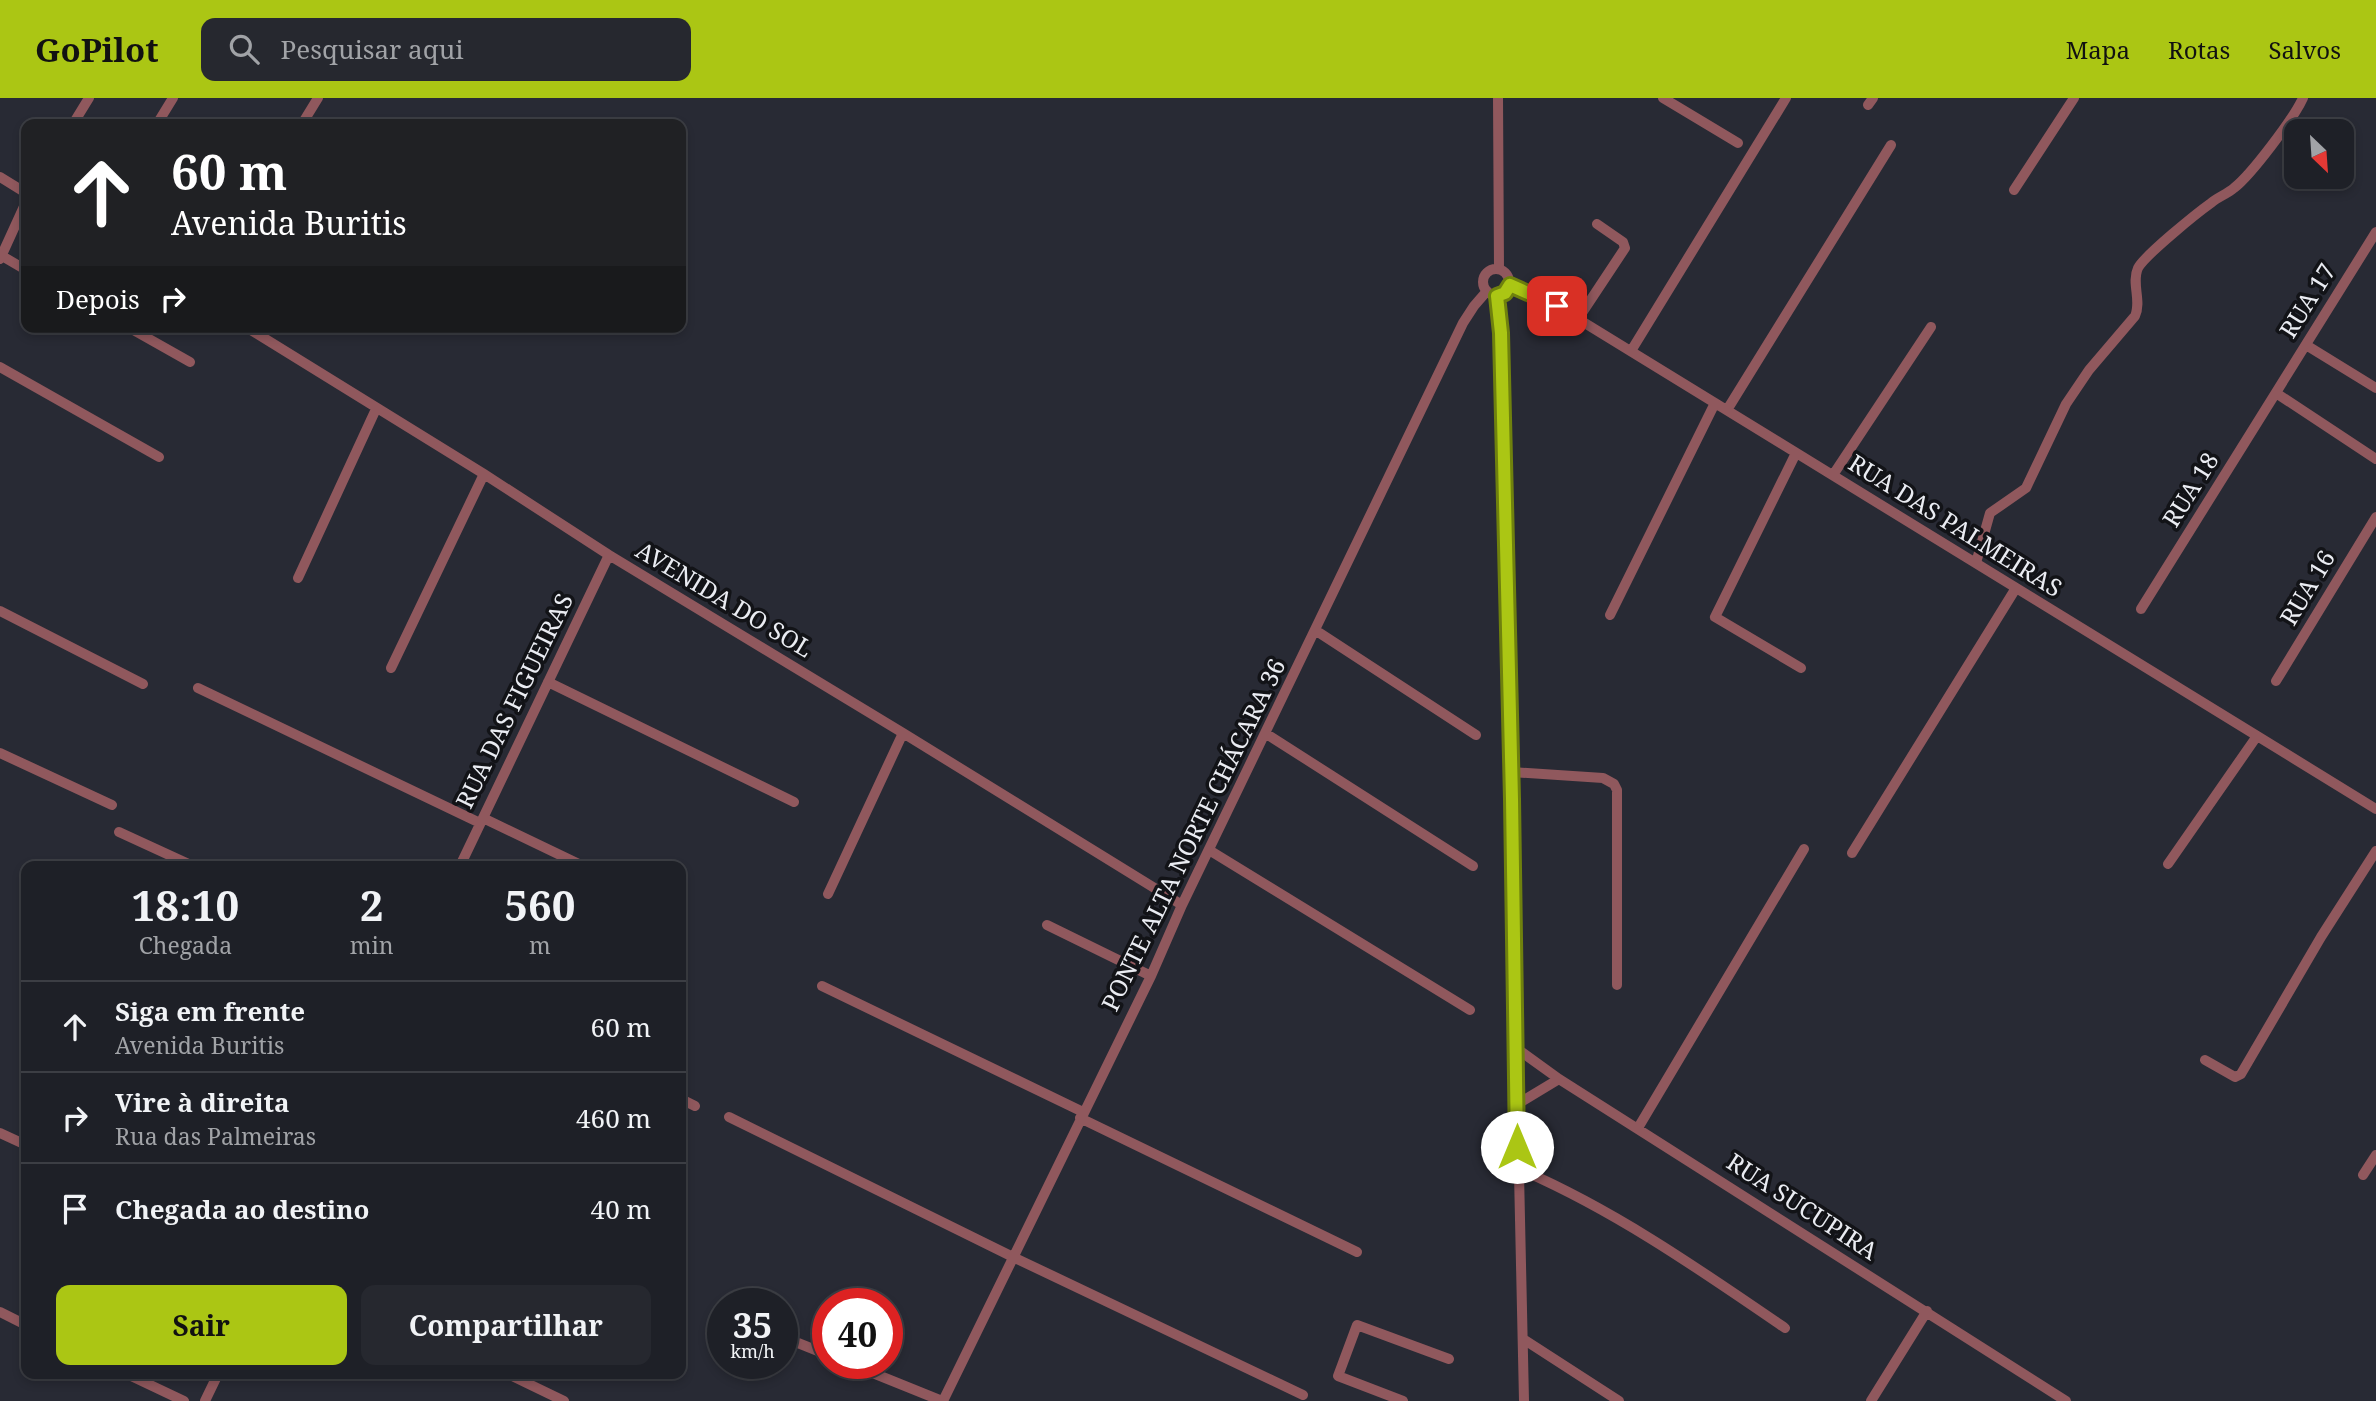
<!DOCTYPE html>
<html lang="pt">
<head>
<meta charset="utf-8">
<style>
  body { margin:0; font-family:"Noto Serif",serif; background:#26282f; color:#f1f3f6; height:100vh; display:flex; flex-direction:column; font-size:26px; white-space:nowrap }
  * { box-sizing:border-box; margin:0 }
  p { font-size:23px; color:#a1a3a7 }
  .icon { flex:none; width:38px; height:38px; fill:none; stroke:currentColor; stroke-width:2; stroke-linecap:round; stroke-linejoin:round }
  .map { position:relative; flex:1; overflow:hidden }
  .sheet { position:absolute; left:21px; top:763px; width:665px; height:518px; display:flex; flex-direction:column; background:#1e2027; border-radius:14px; box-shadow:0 4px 10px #0003,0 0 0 2px #3c3e44 }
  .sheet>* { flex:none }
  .hud { position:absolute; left:21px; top:21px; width:665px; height:214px; border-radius:14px; box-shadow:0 4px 10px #0003,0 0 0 2px #3c3e44; background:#202124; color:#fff; overflow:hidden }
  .needle { width:46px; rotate:155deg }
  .fabs { position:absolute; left:2284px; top:21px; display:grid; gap:14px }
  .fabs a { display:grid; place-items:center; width:70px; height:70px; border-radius:14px; background:#1e2027; box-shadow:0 4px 10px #0003,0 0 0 2px #3c3e44; font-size:35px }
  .speed { position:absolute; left:707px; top:1190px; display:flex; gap:14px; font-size:35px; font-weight:700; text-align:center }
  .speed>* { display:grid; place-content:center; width:91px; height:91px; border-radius:50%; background:#1e2027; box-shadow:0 4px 10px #0003,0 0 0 2px #3c3e44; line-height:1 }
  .speed small { font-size:18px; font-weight:400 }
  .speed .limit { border:10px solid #d22; background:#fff; color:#111 }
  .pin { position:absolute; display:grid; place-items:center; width:60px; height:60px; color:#fff; margin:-30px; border-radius:14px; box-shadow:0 4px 10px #0006 }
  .me { position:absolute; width:77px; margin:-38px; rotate:0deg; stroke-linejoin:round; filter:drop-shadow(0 0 5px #0008) }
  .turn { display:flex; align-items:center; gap:24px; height:147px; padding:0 35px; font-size:32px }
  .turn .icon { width:91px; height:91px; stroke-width:2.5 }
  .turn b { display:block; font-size:49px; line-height:60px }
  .then { display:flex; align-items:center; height:66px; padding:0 35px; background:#0003; gap:14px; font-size:26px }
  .eta { display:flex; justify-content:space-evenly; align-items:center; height:119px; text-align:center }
  .eta b { font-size:42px; font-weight:700; line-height:49px }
  .primary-button { display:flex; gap:14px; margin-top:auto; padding:14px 35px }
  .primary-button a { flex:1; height:80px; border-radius:14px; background:#abc614; color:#111; font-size:28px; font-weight:700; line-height:80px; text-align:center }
  .primary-button a+a { background:#26282f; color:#f1f3f6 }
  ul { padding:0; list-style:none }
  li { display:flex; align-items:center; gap:21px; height:91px; padding:0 35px; border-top:2px solid #3c3e44 }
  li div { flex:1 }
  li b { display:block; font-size:26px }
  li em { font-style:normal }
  header { display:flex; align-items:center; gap:42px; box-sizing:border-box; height:98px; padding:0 35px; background:#abc614; color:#111 }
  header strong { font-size:33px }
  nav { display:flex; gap:38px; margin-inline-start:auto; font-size:24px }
  .search { width:490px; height:63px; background:#26282f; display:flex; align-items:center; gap:18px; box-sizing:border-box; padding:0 24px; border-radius:14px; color:#a1a3a7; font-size:26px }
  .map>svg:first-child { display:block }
</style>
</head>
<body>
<header>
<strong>GoPilot</strong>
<div class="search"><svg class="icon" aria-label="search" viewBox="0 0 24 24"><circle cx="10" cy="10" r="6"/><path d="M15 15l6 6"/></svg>Pesquisar aqui</div>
<nav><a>Mapa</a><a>Rotas</a><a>Salvos</a></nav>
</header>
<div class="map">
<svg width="2376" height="1303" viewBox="0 0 2376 1303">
  <rect width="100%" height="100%" fill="#282a34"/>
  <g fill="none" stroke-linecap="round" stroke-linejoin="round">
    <!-- minor -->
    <path stroke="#90585d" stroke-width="10" d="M1498 0 1499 171
      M1663 0 1738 45
      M1868 7 1873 0
      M73 26 89 0
      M157 26 173 0
      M302 26 318 0
      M0 79 26 95
      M2014 92 2074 0
      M2 158 26 172
      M0 161 26 104
      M1483 184a13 13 0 1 1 26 0a13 13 0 1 1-26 0Z
      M1510 187 1557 208 2376 711
      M1497 198 1501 235C1510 591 1514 947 1524 1303
      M1578 221 1625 150 1623 144 1597 126
      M128 229 190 264
      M246 229 484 376 609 457 903 635 1182 807
      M2306 247 2376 290
      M1631 253 1786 0
      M0 269 159 359
      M2276 295 2376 361
      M1727 312 1891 47
      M1796 355 1715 519 1801 570
      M1833 377 1931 229
      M1976 465 1990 415 2026 390 2066 306 2089 272 2135 218C2142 203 2131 185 2138 170 2145 157 2197 115 2211 105 2218 99 2227 96 2234 90 2251 77 2294 20 2303 0
      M298 480 376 311
      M2141 511 2376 134
      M0 513 143 586
      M1610 517 1715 305
      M1315 532 1476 637
      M391 570 484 376
      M2276 583 2376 419
      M548 584 794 704
      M198 590 480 725
      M1265 635 1473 768
      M0 655 112 707
      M1511 674 1603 680 1614 686 1617 692V887
      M483 720 583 768
      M119 734 193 768
      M1209 752 1470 912
      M1852 755 2016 490
      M2168 766 2257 638
      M460 768 609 457
      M828 796 903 635
      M1047 827 1151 878
      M822 888 1083 1014
      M1516 950 1559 981 2066 1303
      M2205 962 2235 979 2241 976 2321 839 2376 753
      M681 1001 695 1008
      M1516 1007 1559 981
      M729 1019 1013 1159 1303 1297
      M1080 1020 1357 1154
      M1638 1030 1804 751
      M0 1035 26 1047
      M1517 1070C1613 1111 1699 1171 1785 1230
      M2363 1077 2376 1057
      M0 1214 26 1227
      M1523 1241 1619 1303
      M798 1245 828 1257
      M848 1265 942 1303
      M127 1276 184 1303
      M508 1276 564 1303
      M205 1303 218 1276
      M943 1303 1151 878 1182 807 1463 225 1474 208 1487 193
      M1403 1303 1338 1278 1357 1227 1449 1261
      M1871 1303 1927 1213"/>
  </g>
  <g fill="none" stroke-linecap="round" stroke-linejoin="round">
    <defs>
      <path id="route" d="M1517 1049 1512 701 1501 235 1497 198 1505 195 1510 187 1557 208"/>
    </defs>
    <!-- route casing -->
    <use href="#route" stroke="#6f810d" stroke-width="18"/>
    <!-- route -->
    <use href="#route" stroke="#abc614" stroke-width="12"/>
  </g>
  <g text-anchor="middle" stroke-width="7" stroke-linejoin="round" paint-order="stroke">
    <!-- street labels -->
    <g font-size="24" fill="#eaecf2" stroke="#121317">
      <text transform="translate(2308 203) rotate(-58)" y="8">RUA 17</text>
      <text transform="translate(2191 392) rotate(-58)" y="8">RUA 18</text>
      <text transform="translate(1955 428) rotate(32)" y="8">RUA DAS PALMEIRAS</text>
      <text transform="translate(2308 490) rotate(-59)" y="8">RUA 16</text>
      <text transform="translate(724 502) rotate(31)" y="8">AVENIDA DO SOL</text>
      <text transform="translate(515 603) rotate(-64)" y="8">RUA DAS FIGUEIRAS</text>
      <text transform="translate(1194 737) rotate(-64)" y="8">PONTE ALTA NORTE CHÁCARA 36</text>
      <text transform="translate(1802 1109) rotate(33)" y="8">RUA SUCUPIRA</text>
    </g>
  </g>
</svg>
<div class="fabs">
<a><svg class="needle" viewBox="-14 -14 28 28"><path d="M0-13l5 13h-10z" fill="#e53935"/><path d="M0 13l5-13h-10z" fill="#a1a3a7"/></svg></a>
</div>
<div class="speed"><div>35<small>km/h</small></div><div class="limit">40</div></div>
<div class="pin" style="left:1557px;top:208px;background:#d93025"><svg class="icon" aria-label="arrive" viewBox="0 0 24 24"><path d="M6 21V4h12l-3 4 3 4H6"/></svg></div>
<svg class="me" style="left:1517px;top:1049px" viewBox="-20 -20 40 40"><circle r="19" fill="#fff"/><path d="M0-13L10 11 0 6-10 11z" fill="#abc614"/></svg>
<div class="hud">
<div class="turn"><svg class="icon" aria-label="ahead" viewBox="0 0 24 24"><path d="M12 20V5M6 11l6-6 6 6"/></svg><div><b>60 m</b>Avenida Buritis</div></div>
<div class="then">Depois<svg class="icon" aria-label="right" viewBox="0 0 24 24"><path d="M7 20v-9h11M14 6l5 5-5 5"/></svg></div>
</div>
<section class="sheet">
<div class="eta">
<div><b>18:10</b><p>Chegada</p></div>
<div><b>2</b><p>min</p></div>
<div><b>560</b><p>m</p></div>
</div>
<ul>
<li><svg class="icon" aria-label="ahead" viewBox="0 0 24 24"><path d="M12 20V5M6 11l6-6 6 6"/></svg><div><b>Siga em frente</b><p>Avenida Buritis</p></div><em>60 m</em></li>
<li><svg class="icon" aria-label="right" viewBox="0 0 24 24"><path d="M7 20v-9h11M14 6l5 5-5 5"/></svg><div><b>Vire à direita</b><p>Rua das Palmeiras</p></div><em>460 m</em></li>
<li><svg class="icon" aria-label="arrive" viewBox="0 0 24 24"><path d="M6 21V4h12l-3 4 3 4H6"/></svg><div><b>Chegada ao destino</b></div><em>40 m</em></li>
</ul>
<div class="primary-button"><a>Sair</a><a>Compartilhar</a></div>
</section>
</div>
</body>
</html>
